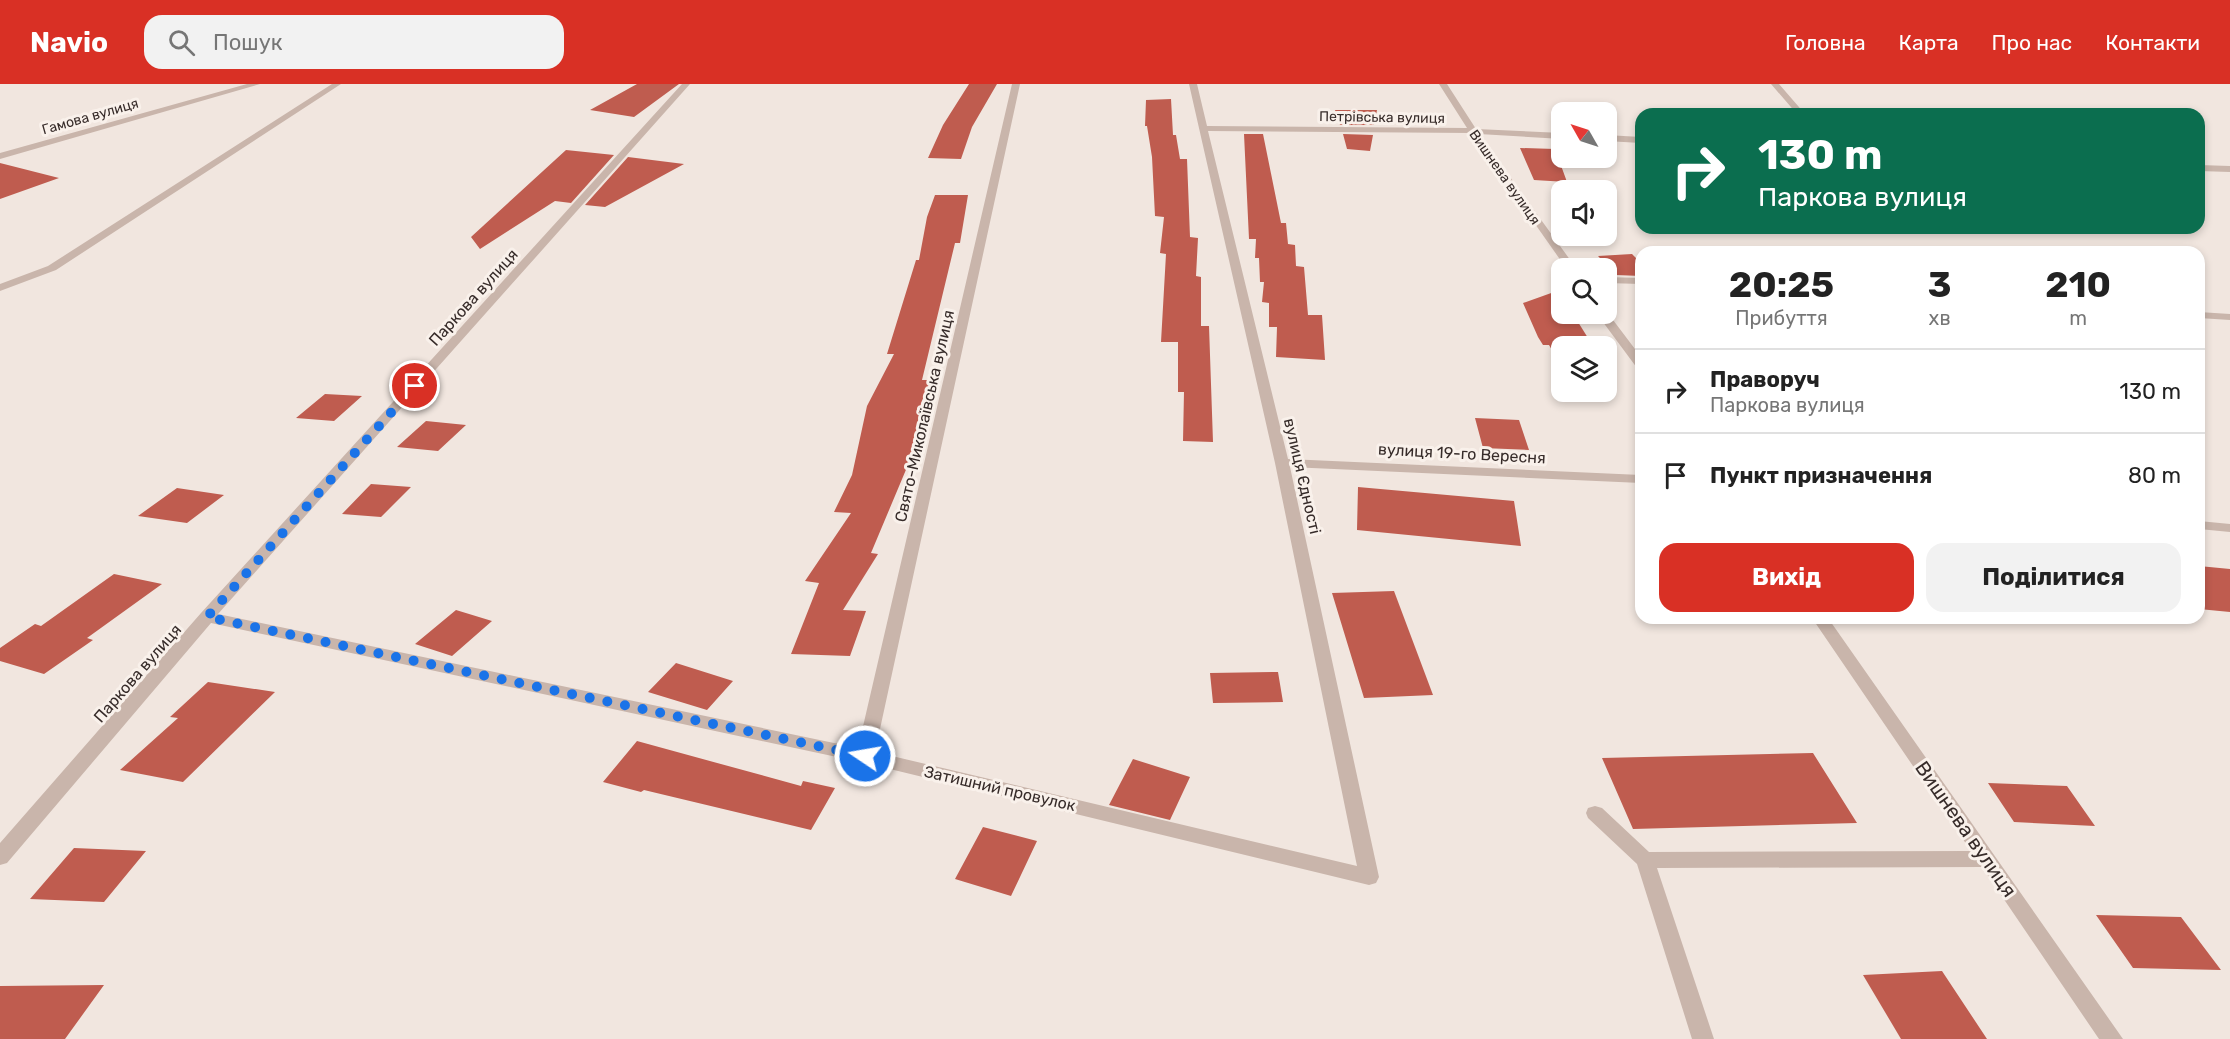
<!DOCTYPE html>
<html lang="uk">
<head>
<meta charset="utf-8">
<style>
  body { margin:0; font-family:Rubik,sans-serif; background:#f2f2f2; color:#222; height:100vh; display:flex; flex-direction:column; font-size:22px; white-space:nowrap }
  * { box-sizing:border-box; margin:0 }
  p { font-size:20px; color:#767676 }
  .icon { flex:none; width:33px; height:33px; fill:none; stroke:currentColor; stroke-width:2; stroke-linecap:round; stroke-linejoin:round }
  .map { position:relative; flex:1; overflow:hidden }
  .drawer { position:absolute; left:1635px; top:162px; width:570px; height:378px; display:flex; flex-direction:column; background:#fff; border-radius:18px; box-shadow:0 3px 9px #0003 }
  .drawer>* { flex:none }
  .hud { position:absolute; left:1635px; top:24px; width:570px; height:126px; border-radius:18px; box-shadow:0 3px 9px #0003; background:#0b6e4f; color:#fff; overflow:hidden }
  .needle { width:39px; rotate:309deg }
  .fabs { position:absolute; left:1551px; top:18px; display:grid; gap:12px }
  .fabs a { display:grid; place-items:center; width:66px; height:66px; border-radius:12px; background:#fff; box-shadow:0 3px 9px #0003; font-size:30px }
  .pin { position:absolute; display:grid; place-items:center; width:51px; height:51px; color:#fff; margin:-26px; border:3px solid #fff; border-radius:50%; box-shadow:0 2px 6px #0007 }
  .me { position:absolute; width:66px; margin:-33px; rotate:282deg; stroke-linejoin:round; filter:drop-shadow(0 0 4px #0008) }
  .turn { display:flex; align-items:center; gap:21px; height:126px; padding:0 24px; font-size:27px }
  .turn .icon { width:78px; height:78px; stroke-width:2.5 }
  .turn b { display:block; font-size:42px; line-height:51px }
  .eta { display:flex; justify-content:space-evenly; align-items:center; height:102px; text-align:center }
  .eta b { font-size:36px; font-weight:700; line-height:42px }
  .button { display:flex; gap:12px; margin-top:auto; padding:12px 24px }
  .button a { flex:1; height:69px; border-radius:18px; background:#d93025; color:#fff; font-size:24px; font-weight:700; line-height:69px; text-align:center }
  .button a+a { background:#f2f2f2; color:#222 }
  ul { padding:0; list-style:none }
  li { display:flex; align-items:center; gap:18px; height:84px; padding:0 24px; border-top:2px solid #e0e0e0 }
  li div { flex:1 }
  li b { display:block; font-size:22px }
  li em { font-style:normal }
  header { display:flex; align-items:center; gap:36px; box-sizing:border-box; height:84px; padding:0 30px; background:#d93025; color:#fff }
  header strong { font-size:28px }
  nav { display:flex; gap:33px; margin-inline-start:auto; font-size:21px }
  .search { width:420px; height:54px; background:#f2f2f2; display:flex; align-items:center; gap:15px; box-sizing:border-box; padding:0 21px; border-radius:18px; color:#767676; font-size:22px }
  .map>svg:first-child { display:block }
</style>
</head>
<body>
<header>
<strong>Navio</strong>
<div class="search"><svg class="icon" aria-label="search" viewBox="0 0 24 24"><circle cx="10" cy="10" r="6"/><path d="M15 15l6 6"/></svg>Пошук</div>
<nav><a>Головна</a><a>Карта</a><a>Про нас</a><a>Контакти</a></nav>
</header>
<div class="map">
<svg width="2230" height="955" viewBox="0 0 2230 955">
  <rect width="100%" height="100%" fill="#f1e6df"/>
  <!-- building -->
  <path fill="#bf5c4f" d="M637 0H679L634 33 590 26Z
    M969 0H997L972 43 961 75 928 74 943 41Z
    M1171 15 1173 51H1176L1180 75H1187L1190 153 1198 154 1196 192 1201 193V242H1209L1213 358 1183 357 1184 308H1178V258H1161L1166 170 1160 169 1164 133 1155 132 1152 73 1147 42H1145L1146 16Z
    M1335 26H1377L1374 41H1340Z
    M1244 50H1263L1281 139H1286L1288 160 1295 161 1296 182 1304 183 1308 231H1322L1325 276 1276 273 1277 243H1269V219L1262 218 1264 198H1260L1259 174H1255L1256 155H1249Z
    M1343 50 1373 51 1370 67 1347 65Z
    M1520 64 1555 65 1567 98 1534 96Z
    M566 66 614 71 571 119 555 117 480 165 471 153Z
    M628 73 684 80 605 123 585 121Z
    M0 79 59 94 0 115Z
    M935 111H968L960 159H955L922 296H931L921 319 913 369 871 469 878 470 843 526 866 527 850 572 791 570 819 499 805 497 851 429 834 428 852 391 867 322 894 270H887L916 176H919L927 133Z
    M1632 170 1641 179V192L1616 191 1598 172Z
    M1554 208 1562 221V230H1573L1593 262H1562V283L1549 261H1543L1538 253 1523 219Z
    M325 310 362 312 334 337 296 334Z
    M1475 334 1519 336 1529 366 1483 364Z
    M426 337 466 341 438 367 397 363Z
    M371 400 411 403 381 433 342 430Z
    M1358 403 1514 417 1521 462 1357 446Z
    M177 404 224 411 187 439 138 432Z
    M2199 482 2230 485V528L2199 525Z
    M114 490 162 500 87 554 93 556 44 590 0 577V564L35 540 41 542Z
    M1394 507 1433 611 1364 614 1332 509Z
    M456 526 492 537 452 572 415 560Z
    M676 579 733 597 707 626 648 608Z
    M1278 588 1283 618 1213 619 1210 589Z
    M208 598 275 608 183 698 120 686 178 634 170 633Z
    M637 657 801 702 803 697 835 704 811 746 644 706 641 708 603 698Z
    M1813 669 1857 739 1633 745 1602 674Z
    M1133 675 1190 693 1170 736 1109 721Z
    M1988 699 2067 702 2095 742 2014 738Z
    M983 743 1037 757 1011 812 955 795Z
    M74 764 146 767 104 818 30 815Z
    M2096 831 2181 833 2221 886 2133 884Z
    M1942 887 1987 955H1901L1863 891Z
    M104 901 65 955H0V902Z"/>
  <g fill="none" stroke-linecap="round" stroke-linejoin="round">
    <!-- minor -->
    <path fill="#c9b5ab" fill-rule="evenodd" d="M247 0H260L0 75V69Z
      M332 0H341L56 186 0 207V200L48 182Z
      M682 0H690L218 530 858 664 1012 0H1020L875 668 1357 782 1275 379 1189 0H1197L1207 42 1467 44 1439 0H1447L1476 45 1562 49V55L1479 50 1576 184H1566L1471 49 1208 47 1288 375 1641 391V399L1290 383 1379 793 1376 799 1369 801 865 679 211 539 7 779 0 781V759L201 529Z
      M1771 0H1779L1805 30H1797Z
      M1606 51 1641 53V59L1606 57Z
      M2199 81 2230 82V88L2199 87Z
      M1606 193 1641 194V200L1606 199Z
      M1607 228 1641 273V285L1637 284 1597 230Z
      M2199 228 2230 230V236L2199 234Z
      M2199 437 2230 440V448L2199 445Z
      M1812 534H1828L2123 955H2099L1982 783 1657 784 1714 955H1692L1637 780 1588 734 1586 729 1588 724 1595 722 1602 724 1649 768 1971 767Z"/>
  </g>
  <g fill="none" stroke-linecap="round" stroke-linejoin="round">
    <!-- route -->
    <path stroke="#1a73e8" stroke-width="10" stroke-dasharray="0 18" d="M415 302 207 533 865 672"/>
  </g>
  <g text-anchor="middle" stroke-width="6" stroke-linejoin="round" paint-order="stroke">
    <!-- far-street labels -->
    <g font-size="14" fill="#372c2a" stroke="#f9f1eb">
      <text transform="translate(90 32) rotate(-16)" y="5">Гамова вулиця</text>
      <text transform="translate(1382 33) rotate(1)" y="5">Петрівська вулиця</text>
      <text transform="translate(1505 93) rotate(55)" y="5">Вишнева вулиця</text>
    </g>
    <!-- street labels -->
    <g font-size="16" fill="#372c2a" stroke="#f9f1eb">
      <text transform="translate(473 213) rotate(-48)" y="6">Паркова вулиця</text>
      <text transform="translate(924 332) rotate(-77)" y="6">Свято-Миколаївська вулиця</text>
      <text transform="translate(1462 369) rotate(3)" y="6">вулиця 19-го Вересня</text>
      <text transform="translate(1303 392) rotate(77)" y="6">вулиця Єдності</text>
      <text transform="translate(137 589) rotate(-49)" y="6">Паркова вулиця</text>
      <text transform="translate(1000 704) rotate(13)" y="6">Затишний провулок</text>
    </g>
    <!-- near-street labels -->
    <g font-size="20" fill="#372c2a" stroke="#f9f1eb">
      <text transform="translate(1966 745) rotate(55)" y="7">Вишнева вулиця</text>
    </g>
  </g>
</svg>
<div class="fabs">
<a><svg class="needle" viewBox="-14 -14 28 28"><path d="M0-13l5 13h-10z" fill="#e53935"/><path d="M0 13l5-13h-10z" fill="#767676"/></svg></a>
<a><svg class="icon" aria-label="sound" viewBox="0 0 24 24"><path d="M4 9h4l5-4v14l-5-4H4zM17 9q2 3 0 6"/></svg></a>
<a><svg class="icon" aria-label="search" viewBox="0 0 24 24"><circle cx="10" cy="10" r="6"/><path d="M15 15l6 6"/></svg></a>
<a><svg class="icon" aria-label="layers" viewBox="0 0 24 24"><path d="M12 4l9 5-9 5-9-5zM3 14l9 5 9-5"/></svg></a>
</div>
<div class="pin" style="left:415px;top:302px;background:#d93025"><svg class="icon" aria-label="arrive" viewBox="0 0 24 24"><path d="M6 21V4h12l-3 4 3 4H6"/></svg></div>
<svg class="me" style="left:865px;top:672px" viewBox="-20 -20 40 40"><circle r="17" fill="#1a73e8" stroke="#fff" stroke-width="3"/><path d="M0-11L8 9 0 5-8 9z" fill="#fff"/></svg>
<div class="hud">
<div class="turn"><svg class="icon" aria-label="right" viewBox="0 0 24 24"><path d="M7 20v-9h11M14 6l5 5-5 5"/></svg><div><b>130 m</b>Паркова вулиця</div></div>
</div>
<section class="drawer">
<div class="eta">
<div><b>20:25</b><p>Прибуття</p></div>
<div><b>3</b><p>хв</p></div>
<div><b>210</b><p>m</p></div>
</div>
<ul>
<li><svg class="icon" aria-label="right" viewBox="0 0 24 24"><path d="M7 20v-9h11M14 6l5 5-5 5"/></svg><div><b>Праворуч</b><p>Паркова вулиця</p></div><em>130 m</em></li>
<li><svg class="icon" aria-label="arrive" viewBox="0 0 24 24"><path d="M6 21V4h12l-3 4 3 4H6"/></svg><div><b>Пункт призначення</b></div><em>80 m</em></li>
</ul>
<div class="button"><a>Вихід</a><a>Поділитися</a></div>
</section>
</div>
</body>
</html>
